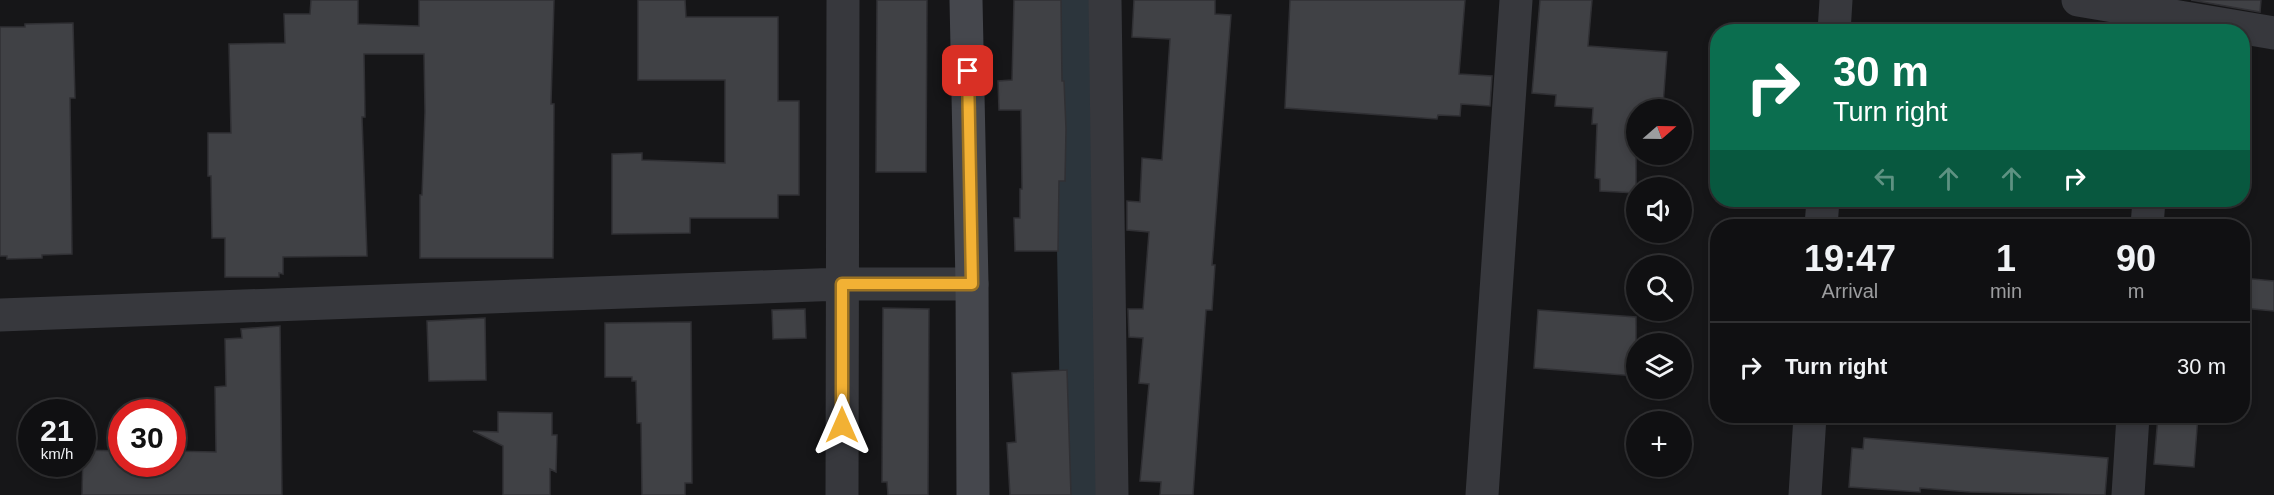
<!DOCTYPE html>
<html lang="en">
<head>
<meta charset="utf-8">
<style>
  body { margin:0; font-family:Helvetica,sans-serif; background:#19191b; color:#f1f3f6; height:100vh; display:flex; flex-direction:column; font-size:22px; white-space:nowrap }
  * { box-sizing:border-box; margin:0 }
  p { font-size:20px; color:#9c9d9f }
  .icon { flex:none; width:33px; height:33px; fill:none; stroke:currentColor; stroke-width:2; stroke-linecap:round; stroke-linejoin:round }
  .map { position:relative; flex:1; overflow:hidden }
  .panel { position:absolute; left:1710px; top:219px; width:540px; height:204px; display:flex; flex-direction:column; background:#101012; border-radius:24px; box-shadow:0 3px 9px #0003,0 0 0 2px #303032 }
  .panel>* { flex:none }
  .guide { position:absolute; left:1710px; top:24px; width:540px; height:183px; border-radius:24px; box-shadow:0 3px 9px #0003,0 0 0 2px #303032; background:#0b6e4f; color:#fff; overflow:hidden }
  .needle { width:39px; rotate:70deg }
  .fabs { position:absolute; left:1626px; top:99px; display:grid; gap:12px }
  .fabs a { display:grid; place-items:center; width:66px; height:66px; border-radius:50%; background:#101012; box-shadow:0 3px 9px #0003,0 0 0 2px #303032; font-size:30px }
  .speed { position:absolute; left:18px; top:399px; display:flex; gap:12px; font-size:30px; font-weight:700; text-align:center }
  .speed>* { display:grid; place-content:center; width:78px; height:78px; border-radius:50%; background:#101012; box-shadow:0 3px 9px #0003,0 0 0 2px #303032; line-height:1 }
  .speed small { font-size:15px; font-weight:400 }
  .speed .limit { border:9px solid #d22; background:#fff; color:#111 }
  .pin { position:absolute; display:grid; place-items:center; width:51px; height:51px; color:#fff; margin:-26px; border-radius:12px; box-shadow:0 3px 9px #0006 }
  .me { position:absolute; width:66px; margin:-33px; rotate:0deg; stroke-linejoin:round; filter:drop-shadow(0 0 4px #0008) }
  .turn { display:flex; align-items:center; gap:21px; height:126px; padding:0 24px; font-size:27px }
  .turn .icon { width:78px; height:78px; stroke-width:2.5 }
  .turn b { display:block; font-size:42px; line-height:51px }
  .lanes { display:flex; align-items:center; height:57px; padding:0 24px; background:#0003; justify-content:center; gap:30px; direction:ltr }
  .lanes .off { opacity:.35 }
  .eta { display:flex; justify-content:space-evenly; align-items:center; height:102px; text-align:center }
  .eta b { font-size:36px; font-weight:600; line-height:42px }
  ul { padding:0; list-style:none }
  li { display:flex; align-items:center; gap:18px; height:90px; padding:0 24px; border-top:2px solid #303032 }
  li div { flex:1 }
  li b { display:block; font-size:22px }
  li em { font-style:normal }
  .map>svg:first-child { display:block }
</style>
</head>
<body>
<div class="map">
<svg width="2274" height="495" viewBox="0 0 2274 495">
  <rect width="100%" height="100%" fill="#161618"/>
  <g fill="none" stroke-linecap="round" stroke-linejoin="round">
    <!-- canal -->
    <path stroke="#2c353c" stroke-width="39" d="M1072 0 1081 495"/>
  </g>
  <!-- building -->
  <path fill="#404145" stroke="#303034" stroke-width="1.5" d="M311 0H358V24L419 26V0H554L551 104H554L553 258H420V195H422L425 112 424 54H364L365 117H362L367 256 283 257V274L279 273V277H225V238H212L211 176H208V133H231L229 44 285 43 284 14H310Z
    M638 0H685L686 17H778V101H799V195H778V218H690V233L612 234V154L642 153V160L725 163V80H638Z
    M877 0H927L926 172H876Z
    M1014 0H1061L1062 81H1064L1066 129 1065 181H1059L1058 251H1015L1014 218H1020V189H1022L1021 110H999L998 81 1012 80Z
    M1134 0H1215V14L1231 15 1212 265H1215L1212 310H1206L1193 495H1160L1161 482 1140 481 1149 384 1139 383 1143 338 1129 337 1128 309H1143L1149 232 1127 230V201L1140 202 1142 158 1162 160 1170 39 1132 37Z
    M1290 0H1465L1459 74 1492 76 1490 106 1461 104 1460 116 1438 115 1437 119 1285 108Z
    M1540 0H1592L1588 46 1667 52 1663 105 1641 104V110H1636V193L1600 191V179L1595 178 1597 124H1592L1593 108 1555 106 1556 95 1532 93Z
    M2191 0H2261L2260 12Z
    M73 23 75 98H70L72 254 42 255V258L7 259V256H0V27H25V24Z
    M2242 278 2274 281V311L2242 308Z
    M883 308 929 309 928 495H888L887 482H882Z
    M805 309 806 338 773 339 772 310Z
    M1538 310 1636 317V376L1534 368Z
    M485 318 486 380 429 381 427 321Z
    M691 322 692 483H685V495H642L641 423H637L636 381H632V377H605V323Z
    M280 326 282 495H82L83 450 122 451V464H172V451L216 452 215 387 226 386 225 339 242 338 241 329Z
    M1067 370 1071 495H1010L1007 443 1016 442 1012 373Z
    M498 412 552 413V435H557L556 472 550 469V495H503V446L473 431 498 432Z
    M2158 416H2198L2194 467 2154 464Z
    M1864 438 2108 458 2105 495 1970 492 1920 488V492L1849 487 1852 448 1863 449Z"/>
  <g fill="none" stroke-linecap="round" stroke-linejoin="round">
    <!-- street -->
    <path stroke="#37383d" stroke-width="33" d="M1105 0 1112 495
      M2078 0 2274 33
      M1834 32 1836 0
      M1821 226 1823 200
      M2147 226 2149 200
      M0 315 842 284H972
      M842 495 843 0
      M1482 495 1516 0
      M1805 495 1810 416
      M2128 495 2133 416"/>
    <!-- secondary -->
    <path stroke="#45474d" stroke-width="33" d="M966 0 972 284 973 495"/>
  </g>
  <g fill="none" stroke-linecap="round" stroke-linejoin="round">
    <defs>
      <path id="route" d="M842 425V284H972L968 71"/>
    </defs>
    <!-- route casing -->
    <use href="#route" stroke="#9d7322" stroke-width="15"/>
    <!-- route -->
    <use href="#route" stroke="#f2b134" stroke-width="10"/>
  </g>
</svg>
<div class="fabs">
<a><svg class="needle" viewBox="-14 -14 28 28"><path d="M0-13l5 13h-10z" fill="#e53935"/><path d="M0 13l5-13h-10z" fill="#9c9d9f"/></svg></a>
<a><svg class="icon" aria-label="sound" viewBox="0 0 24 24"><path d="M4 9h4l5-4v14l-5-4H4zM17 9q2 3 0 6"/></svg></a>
<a><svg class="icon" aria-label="search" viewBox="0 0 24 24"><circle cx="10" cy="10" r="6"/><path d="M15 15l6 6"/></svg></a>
<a><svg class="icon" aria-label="layers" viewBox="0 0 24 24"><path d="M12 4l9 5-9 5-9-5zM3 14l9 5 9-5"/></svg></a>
<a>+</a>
</div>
<div class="speed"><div>21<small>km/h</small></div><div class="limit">30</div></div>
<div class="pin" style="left:968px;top:71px;background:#d93025"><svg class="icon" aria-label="arrive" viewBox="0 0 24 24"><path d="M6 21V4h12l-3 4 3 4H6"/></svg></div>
<svg class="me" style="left:842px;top:425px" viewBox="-20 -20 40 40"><path d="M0-17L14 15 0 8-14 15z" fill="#f2b134" stroke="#fff" stroke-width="4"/></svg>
<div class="guide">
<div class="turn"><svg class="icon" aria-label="right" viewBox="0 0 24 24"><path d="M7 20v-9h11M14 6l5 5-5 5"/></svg><div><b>30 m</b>Turn right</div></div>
<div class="lanes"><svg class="icon off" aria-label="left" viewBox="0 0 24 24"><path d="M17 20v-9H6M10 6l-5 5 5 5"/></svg><svg class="icon off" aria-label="ahead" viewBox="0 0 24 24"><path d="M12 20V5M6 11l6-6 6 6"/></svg><svg class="icon off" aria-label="ahead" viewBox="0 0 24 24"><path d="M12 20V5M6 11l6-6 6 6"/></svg><svg class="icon" aria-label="right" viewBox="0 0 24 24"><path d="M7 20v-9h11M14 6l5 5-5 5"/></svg></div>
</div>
<section class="panel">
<div class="eta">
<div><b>19:47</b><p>Arrival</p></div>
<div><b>1</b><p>min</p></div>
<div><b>90</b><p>m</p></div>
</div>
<ul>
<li><svg class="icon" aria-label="right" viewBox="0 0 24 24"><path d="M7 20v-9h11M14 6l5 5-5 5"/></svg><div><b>Turn right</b></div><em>30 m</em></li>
</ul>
</section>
</div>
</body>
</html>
